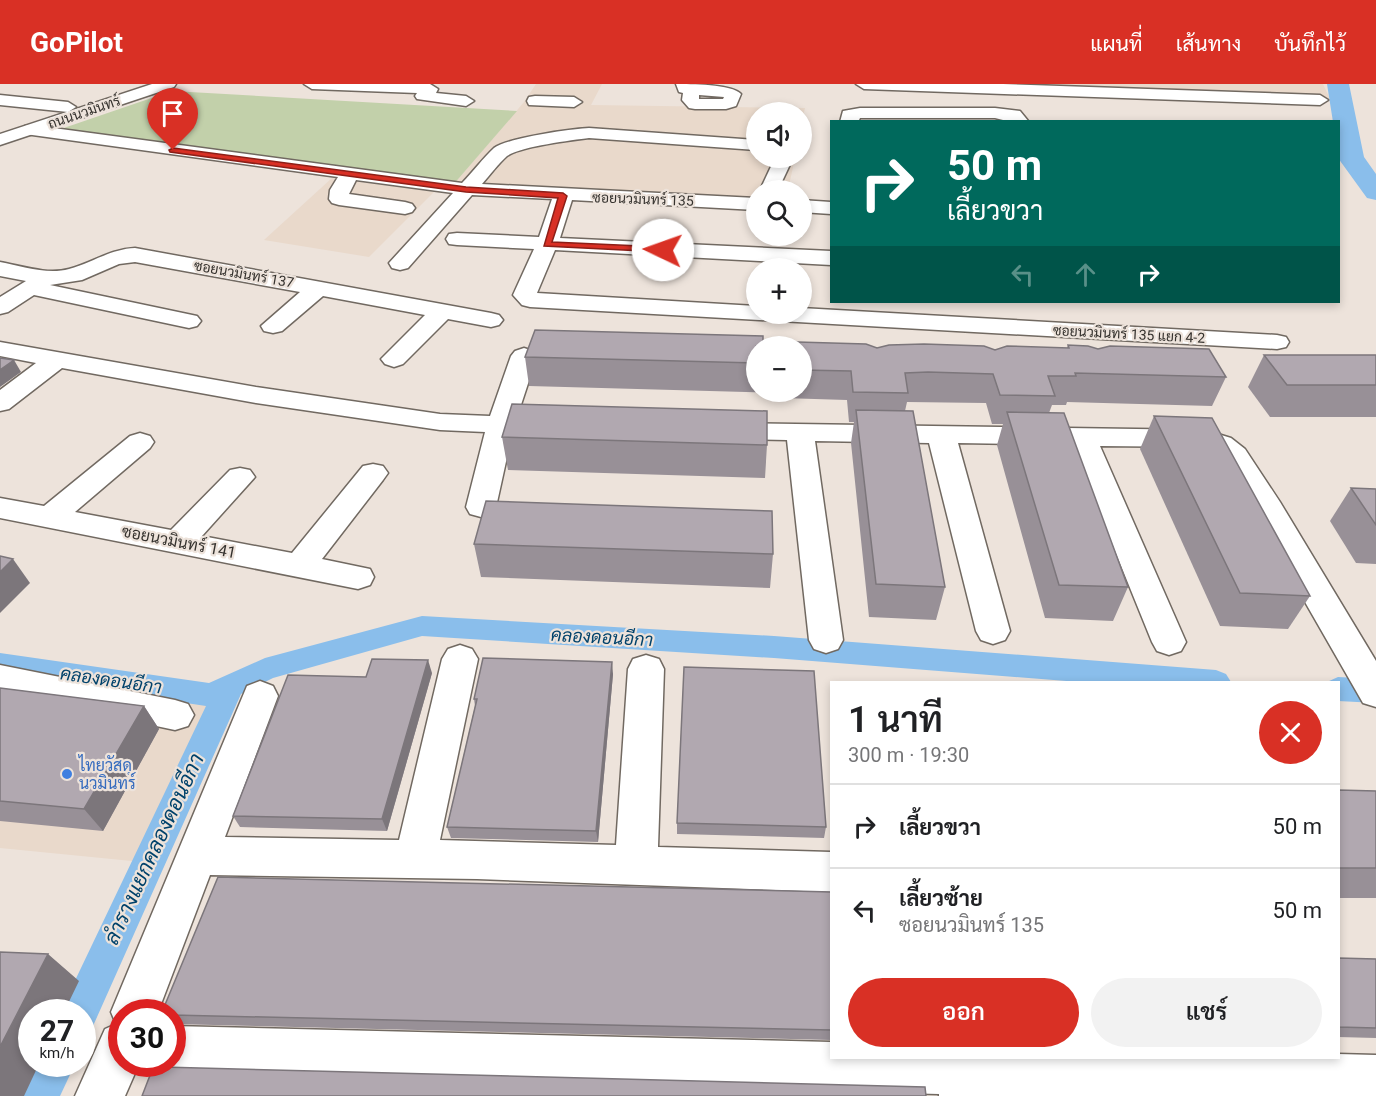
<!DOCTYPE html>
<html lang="th">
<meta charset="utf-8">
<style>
:root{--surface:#fff;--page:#f2f2f2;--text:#202124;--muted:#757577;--line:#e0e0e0;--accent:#d93025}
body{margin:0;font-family:Roboto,Sarabun,sans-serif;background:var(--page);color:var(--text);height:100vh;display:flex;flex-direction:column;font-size:22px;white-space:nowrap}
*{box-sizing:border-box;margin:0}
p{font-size:20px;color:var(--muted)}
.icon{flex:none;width:33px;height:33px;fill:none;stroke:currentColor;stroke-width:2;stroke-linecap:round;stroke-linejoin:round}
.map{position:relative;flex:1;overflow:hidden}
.details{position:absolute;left:830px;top:597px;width:510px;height:378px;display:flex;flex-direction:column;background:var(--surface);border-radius:0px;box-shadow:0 3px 9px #0003}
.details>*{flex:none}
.guide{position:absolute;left:830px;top:36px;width:510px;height:183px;border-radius:0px;box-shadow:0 3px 9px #0003;background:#00695c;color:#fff;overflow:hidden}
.controls{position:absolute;left:746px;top:18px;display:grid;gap:12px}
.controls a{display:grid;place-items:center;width:66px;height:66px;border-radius:50%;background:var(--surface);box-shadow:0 3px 9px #0003;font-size:30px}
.speed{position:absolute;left:18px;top:915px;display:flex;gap:12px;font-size:30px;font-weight:700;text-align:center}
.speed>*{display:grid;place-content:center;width:78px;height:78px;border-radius:50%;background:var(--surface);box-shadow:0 3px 9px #0003;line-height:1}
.speed small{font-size:15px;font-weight:400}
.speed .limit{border:9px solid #d22;background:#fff;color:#111}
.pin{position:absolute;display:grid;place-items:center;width:51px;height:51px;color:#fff;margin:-62px -26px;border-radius:50% 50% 50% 0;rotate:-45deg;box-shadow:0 0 6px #0007}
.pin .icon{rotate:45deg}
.me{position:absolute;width:66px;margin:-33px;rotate:273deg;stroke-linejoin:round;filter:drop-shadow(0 0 4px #0008)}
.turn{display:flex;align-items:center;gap:21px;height:126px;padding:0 18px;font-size:27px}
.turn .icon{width:78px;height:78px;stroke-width:2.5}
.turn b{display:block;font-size:42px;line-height:51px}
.lanes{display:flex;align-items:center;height:57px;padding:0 18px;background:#0003;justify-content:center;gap:30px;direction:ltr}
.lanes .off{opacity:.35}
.round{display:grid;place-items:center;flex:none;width:63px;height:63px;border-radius:32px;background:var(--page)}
.head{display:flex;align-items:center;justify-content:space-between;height:102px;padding:0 18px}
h1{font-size:36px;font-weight:600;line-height:45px}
.button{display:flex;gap:12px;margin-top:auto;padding:12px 18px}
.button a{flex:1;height:69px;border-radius:36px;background:var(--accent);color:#fff;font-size:24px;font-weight:600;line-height:69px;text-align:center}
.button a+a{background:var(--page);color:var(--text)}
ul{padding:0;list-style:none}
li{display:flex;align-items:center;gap:18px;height:84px;padding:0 18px;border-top:2px solid var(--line)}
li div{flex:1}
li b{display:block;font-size:22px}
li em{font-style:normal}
header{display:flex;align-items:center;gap:36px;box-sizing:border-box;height:84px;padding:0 30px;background:var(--accent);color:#fff}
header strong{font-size:28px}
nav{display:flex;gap:33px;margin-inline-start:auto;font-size:21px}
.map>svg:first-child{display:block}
.built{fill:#e9d9cb}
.green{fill:#c2d0aa}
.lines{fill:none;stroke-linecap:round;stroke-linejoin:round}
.canal{fill:#8abeeb;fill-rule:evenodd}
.river{fill:#8abeeb;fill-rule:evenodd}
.minor-casing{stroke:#716961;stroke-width:3}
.major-casing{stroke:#716961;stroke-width:3}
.minor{fill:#fff;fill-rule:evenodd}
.major{fill:#fff;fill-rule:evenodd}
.wall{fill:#989097;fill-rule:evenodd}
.shaded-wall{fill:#7c767b}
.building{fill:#b1a8b0;stroke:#7c767b;stroke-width:1.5}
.route{fill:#d93025;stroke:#8d1f18;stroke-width:1.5}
.shop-dot{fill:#3f7fe0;stroke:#ede3db;stroke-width:2}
.labels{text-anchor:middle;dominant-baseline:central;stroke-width:4.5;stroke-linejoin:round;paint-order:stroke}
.far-street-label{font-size:14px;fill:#35322e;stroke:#ede3db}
.street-label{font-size:16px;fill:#35322e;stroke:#ede3db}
.shop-label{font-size:16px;fill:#366cbe;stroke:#ede3db;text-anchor:start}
.water-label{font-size:18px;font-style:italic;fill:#00426b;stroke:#ede3db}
.near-water-label{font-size:21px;font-style:italic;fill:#00426b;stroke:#ede3db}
</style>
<header>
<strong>GoPilot</strong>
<nav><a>แผนที่</a><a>เส้นทาง</a><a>บันทึกไว้</a></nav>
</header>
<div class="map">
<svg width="1376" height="1012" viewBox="0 0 1376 1012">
<rect width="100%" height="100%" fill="#ede3db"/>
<g class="built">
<path d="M536,0H602L591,21L805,24L801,42V28H756V74H795L788,106H756V115L453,101L524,18Z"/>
<path d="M1018,0H1323L1330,15L1019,4Z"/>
<path d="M332,94L434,108L369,173L264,156Z"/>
<path d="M0,593L219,614L142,778L0,764Z"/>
</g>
<path class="green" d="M172,7L517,27L453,101L55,47Z"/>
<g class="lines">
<g class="canal">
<path d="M422,532L774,552L1216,586L1226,590L1231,598H1079L774,574L422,552L273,594L241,610L93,942L82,946V928H60L206,622L0,591V569L209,599L265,574Z"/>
<path d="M1338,593L1376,595V619L1338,617V598H1327Z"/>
<path d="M34,980H75L60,1012H19Z"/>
</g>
<path class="river" d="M1327,0H1349L1364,73L1376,90V116L1367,114L1338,74V38H1333Z"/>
<g class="minor-casing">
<g id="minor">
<path d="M304,0H430L438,5L436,9L466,12L474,17L466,22L417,15L415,12L417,9L312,5Z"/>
<path d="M676,0C690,0 732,0 741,10L736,22L726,25H695L689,24L682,16L683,9L679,8ZM699,11L724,13L723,15H699Z"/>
<path d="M856,0H1003L1320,11L1328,16L1320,21L864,5Z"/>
<path d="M0,11L68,18L76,23L68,28L0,21Z"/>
<path d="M535,12L574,13L582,18L574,23L529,21L527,17L529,13Z"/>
<path d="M860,24H995L1020,27L1029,38H1011L995,34H860L858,38H840L843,27Z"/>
<path d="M31,41L462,99C473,88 483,74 494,64C507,54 570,45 589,44L756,56V66L589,54C572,56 519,63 507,72C498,80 490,91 482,100L756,114V126L572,116L560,154L831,167V181L555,166L537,209L756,222V230H801V224L1277,251L1286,253L1289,258L1286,263L1277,265L530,223L522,221L513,211L534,165L457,161L449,160L446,155L449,150L457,149L539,153L552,115L472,111L408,184L400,186L392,184L389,179L453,109L356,96L349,110L405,118L412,120L415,124L412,128L405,130L339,121L332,119L329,115L330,106L338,93L25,50L22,46L25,42Z"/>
<path d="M775,74H793L778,106H760Z"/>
<path d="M801,116L831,118V130L801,128Z"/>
<path d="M135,164L491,229L499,231L503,236L499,241L491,243L448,235L403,280L394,283L385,280L381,275L425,231L323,212L282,247L273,249L264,247L261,242L300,208L135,178L119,180L82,196L50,201L197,232L201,237L197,242L189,244L34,211L8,228L0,230V213L26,197L0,192V178C22,182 47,191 69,185C92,179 110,165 135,164Z"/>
<path d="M0,258L256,303L440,330L490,332L511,272L515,267L524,264L533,267L537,272L517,333L560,337L564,343L560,349L550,351L512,350L496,423L492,430L481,433L470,430L466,423L485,348L440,346L256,319L62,284L9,325L0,327V306L36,279L0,272Z"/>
<path d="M722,339L1205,346L1231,354L1245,365L1280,418L1376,577V623L1363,619L1224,377L1211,366L1203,363L1100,362L1186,558L1181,567L1169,571L1157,567L1152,558L1072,361L958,359L1010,547L1005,556L993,560L981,556L976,547L929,359L815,357L843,556L838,565L826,569L814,565L809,556L787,356L722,355L712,353L708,347L712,341Z"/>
<path d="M140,349L150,352L154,358L150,364L75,428L171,446L230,386L240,384L250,386L255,393L202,452L292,469L363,382L373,380L383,382L388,389L383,396L322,475L370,485L374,493L370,501L358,505L0,434V414L44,422L130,352Z"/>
<path d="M460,561L472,565L478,575L440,756L616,761L628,585L633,575L646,571L659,575L664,585L658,763L831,768V808L477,795L210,791L158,928H122V980H139L125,1012H75L105,945L116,940L111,928L247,602L260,597L273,602L278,612L225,753L399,756L442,575L448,565Z"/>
<path d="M0,581L175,616L188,620L194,631L188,642L175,646L0,609Z"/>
<path d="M172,942L831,958V974H1338V970L1376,971V1012H939V1010L172,990L155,983L153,980H172Z"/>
</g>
</g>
<g class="major-casing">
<path id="major" d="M152,0H176L174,3L0,61V50Z"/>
</g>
<use href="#minor" class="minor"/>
<use href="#major" class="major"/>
</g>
<g class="wall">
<path d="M763,257L877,264L995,266L1067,264L1068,261L1098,265L1226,293L1212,322L1067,318L1066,321H1052L1049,329L1128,503L1113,537L1045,534L997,361L1003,340H992L986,319L907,318L905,327L945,503L936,536L869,533L851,359L854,338H849L847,316L782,314V309L529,302L525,273ZM756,262H801V308H756Z"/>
<path d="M1264,271H1376V333H1270L1248,303Z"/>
<path d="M1154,332L1310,512L1288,545L1220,542L1140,365Z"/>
<path d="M502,353L767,361L765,394L508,386Z"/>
<path d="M1351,404L1376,405V480L1356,479L1330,437Z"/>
<path d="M474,460L773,470L770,504L481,493Z"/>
<path d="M432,589L387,747L240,743L233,732L366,593Z"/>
<path d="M613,590L598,758L451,754L447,743L475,622L474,615Z"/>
<path d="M0,604L144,622L159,645L103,747L0,737Z"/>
<path d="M1338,706L1376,707V814H1338Z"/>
<path d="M677,739L826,743L824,754L677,750Z"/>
<path d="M831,808V956L172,940V928Z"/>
<path d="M1338,874L1376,875V954L1338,953Z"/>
</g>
<g class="shaded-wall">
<path d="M14,276L21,288L0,303V286Z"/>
<path d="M13,475L30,499L0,529V488Z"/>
<path d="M428,576L432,589L387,747L382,735Z"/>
<path d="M612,578L613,590L598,758L596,747Z"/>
<path d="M144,622L159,645L103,747L84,725Z"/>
<path d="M48,870L79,897L64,928H32V980H39L24,1012H0V963Z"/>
</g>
<g class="building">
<path d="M535,246L763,252V257L866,260L877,264L889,261L924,260L984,262L995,266L1007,262L1069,264L1068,261L1088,262L1098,265L1110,262L1209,265L1226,293L1075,289L1076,292H1048L1055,312L1000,311L993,290L928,288L905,289L908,309L853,308L851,287L801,286V262H756V279L525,273Z"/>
<path d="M1264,271H1376V301H1287Z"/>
<path d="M0,274L14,276L0,286Z"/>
<path d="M512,320L767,327V361L502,353Z"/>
<path d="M856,326L913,327L945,503L876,500Z"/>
<path d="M1007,328L1064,329L1128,503L1059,501Z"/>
<path d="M1154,332L1212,334L1310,512L1240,509Z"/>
<path d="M1351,404L1376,405V441Z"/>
<path d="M486,417L772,427L773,470L474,460Z"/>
<path d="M0,472L13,475L0,488Z"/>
<path d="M483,574L612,578L596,747L447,743L477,615H474Z"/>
<path d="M372,575L428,576L382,735L233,732L288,591L366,593Z"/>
<path d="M684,583L814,587L826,743L677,739Z"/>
<path d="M0,604L144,622L84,725L0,717Z"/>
<path d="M1338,706L1376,707V784H1338Z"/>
<path d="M218,793L831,808V946L172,931V928H162Z"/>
<path d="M0,868L48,870L0,963Z"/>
<path d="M1338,874L1376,875V944L1338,943Z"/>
<path d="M154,981L162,983L925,1003L926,1012H142Z"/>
</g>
<path class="route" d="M173,64L466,103L563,109L567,112L552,158L663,163L667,166L663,168L544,162L558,114L466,108L170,68L169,66Z"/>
<circle class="shop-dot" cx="67" cy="690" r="6"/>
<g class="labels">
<g class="far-street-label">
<text transform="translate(84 28) rotate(-19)">ถนนนวมินทร์</text>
<text transform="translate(643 115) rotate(2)">ซอยนวมินทร์ 135</text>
<text transform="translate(244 190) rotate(10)">ซอยนวมินทร์ 137</text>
<text transform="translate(1129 250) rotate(3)">ซอยนวมินทร์ 135 แยก 4-2</text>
</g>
<g class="street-label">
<text transform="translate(179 458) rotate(11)">ซอยนวมินทร์ 141</text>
</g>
<g class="shop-label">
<text x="79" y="681">ไทยวัสดุ<tspan x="79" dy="18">นวมินทร์</tspan></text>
</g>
<g class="water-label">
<text transform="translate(602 553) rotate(3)">คลองดอนอีกา</text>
<text transform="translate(111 596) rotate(8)">คลองดอนอีกา</text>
</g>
<g class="near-water-label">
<text transform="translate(154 765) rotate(-65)">ลำรางแยกคลองดอนอีกา</text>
</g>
</g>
</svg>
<div class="controls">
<a><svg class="icon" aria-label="sound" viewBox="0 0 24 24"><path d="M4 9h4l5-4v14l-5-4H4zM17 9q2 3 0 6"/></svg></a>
<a><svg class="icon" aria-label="search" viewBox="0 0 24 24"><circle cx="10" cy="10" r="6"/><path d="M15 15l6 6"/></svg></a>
<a>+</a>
<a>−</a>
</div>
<div class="speed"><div>27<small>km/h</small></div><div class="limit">30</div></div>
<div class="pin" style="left:173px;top:66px;background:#d93025"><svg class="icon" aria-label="arrive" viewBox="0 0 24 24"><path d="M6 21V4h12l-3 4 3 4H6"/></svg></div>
<svg class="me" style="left:663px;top:166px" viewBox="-20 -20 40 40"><circle r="19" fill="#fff"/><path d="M0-13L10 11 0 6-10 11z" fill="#d93025"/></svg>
<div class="guide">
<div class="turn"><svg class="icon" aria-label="right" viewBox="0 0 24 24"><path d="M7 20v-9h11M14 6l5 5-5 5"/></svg><div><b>50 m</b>เลี้ยวขวา</div></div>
<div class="lanes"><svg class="icon off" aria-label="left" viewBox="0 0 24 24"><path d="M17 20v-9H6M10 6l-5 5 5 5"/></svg><svg class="icon off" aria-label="ahead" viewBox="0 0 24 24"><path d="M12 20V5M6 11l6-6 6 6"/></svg><svg class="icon" aria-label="right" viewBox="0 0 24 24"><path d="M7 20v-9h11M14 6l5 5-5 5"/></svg></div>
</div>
<section class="details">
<div class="head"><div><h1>1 นาที</h1><p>300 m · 19:30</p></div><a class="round" style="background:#d93025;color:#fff"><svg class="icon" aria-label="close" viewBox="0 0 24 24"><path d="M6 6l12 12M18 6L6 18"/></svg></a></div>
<ul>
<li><svg class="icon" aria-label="right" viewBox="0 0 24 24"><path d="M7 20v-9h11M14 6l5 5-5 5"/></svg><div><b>เลี้ยวขวา</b></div><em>50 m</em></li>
<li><svg class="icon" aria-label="left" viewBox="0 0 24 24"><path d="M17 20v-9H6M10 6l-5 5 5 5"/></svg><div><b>เลี้ยวซ้าย</b><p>ซอยนวมินทร์ 135</p></div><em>50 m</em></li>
</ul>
<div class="button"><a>ออก</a><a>แชร์</a></div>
</section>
</div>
